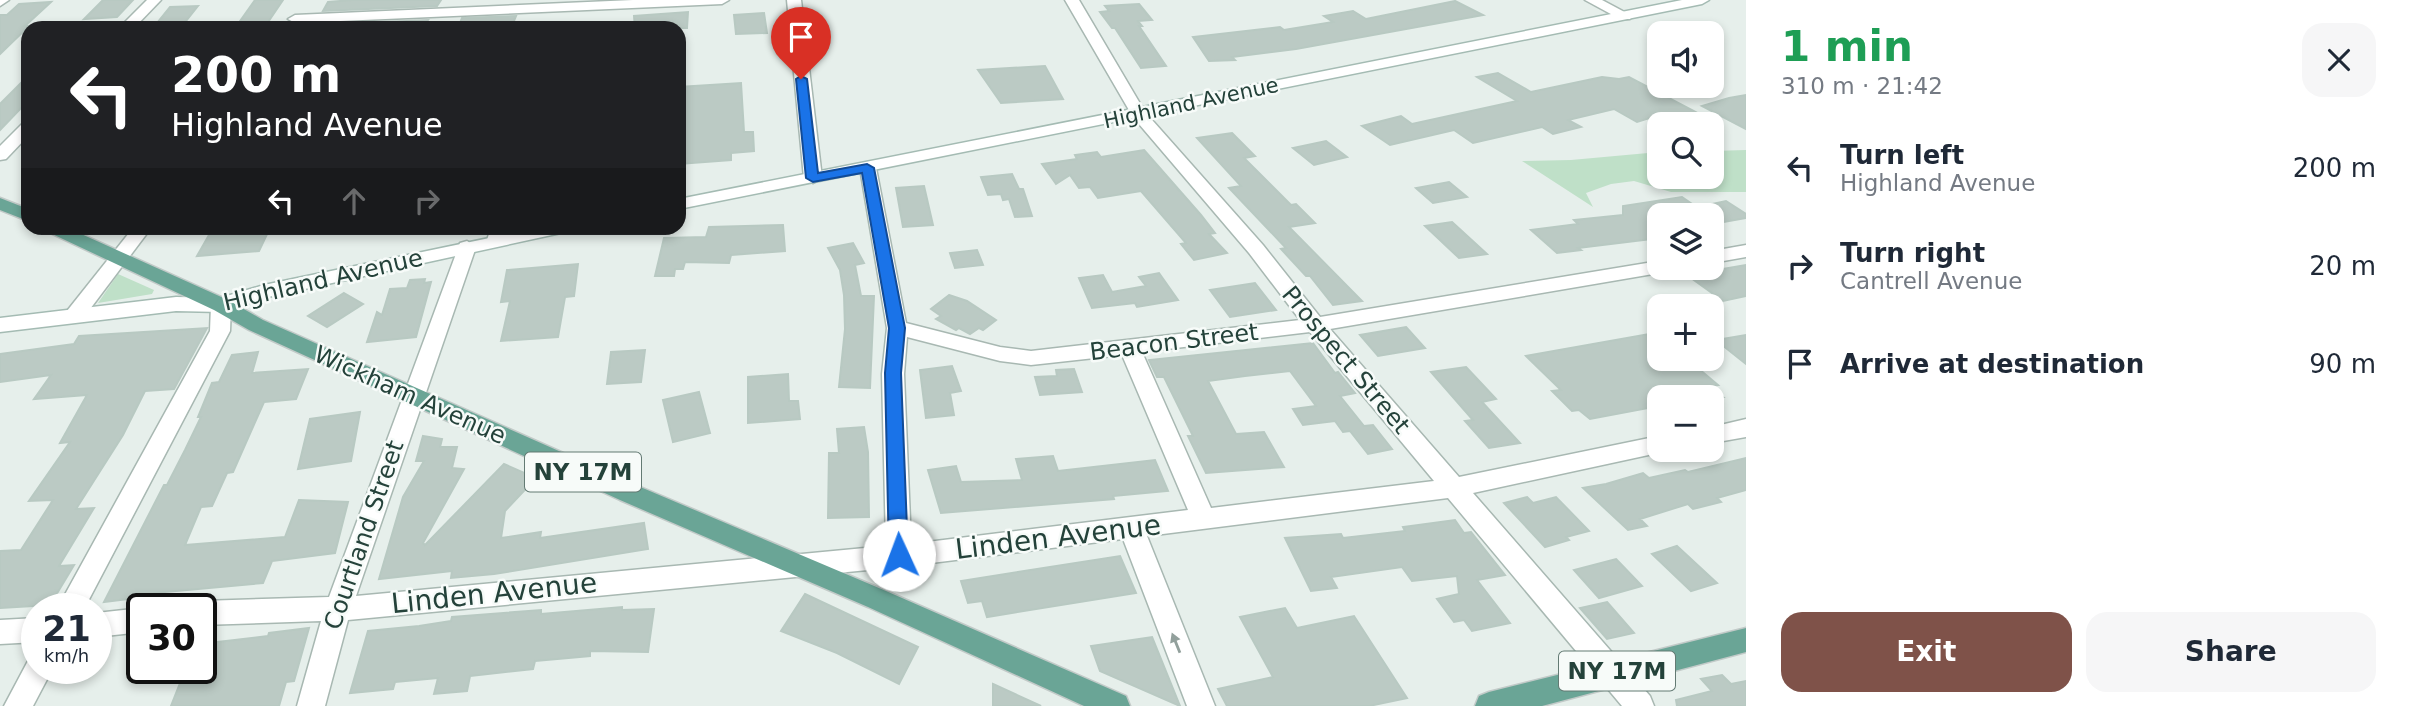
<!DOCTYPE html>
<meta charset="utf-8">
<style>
:root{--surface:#fff;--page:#f6f6f7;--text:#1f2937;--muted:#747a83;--accent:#7f5249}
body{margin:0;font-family:"DejaVu Sans",sans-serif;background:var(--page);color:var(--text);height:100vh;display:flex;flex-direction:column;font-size:26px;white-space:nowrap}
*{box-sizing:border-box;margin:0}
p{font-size:23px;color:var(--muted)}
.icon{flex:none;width:38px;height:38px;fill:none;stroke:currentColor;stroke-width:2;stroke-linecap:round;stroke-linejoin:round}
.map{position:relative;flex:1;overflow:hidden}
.drawer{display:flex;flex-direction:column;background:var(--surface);width:665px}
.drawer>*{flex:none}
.hud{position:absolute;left:21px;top:21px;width:665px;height:214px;border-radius:21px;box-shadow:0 4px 10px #0003;background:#202124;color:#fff;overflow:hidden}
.controls{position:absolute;left:1647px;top:21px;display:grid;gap:14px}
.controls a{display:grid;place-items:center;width:77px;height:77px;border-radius:14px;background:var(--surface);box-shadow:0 4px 10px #0003;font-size:35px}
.speed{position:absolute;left:21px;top:593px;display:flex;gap:14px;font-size:35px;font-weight:700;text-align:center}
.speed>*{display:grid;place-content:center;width:91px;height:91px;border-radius:50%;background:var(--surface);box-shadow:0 4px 10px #0003;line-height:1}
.speed small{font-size:18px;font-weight:400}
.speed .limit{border:4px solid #111;border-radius:10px;background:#fff;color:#111}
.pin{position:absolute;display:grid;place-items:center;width:60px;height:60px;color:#fff;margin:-72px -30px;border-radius:50% 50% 50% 0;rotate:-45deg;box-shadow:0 0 7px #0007}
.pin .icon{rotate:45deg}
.me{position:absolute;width:77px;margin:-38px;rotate:358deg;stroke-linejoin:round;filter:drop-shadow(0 0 5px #0008)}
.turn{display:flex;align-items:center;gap:24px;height:147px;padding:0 35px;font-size:32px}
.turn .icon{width:91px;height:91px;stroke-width:2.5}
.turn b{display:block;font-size:49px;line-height:60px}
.lanes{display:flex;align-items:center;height:66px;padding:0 35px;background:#0003;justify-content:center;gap:35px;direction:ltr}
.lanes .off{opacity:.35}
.round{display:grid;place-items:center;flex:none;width:74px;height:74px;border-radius:21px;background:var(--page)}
.headline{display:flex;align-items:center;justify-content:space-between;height:119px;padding:0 35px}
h1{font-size:42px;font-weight:800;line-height:52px;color:#1e9e55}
.button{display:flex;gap:14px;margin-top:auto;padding:14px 35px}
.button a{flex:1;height:80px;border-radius:21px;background:var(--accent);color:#fff;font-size:28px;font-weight:800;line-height:80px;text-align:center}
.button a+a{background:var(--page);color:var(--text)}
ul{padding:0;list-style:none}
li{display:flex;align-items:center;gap:21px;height:98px;padding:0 35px}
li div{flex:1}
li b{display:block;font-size:26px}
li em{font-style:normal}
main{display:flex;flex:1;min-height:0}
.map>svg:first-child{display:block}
.green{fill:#bfe0c8}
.building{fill:#bbcac4;stroke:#b8c9c2;stroke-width:2}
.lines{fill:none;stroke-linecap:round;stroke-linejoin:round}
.street-casing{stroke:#a8b8b2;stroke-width:3}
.secondary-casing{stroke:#a4bbb3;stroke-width:3}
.primary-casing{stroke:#c2cac8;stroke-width:3}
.street{fill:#fff;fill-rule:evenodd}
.secondary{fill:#fff;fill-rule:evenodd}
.primary{fill:#6aa596;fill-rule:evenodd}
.oneway{fill:#92a09c}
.route{fill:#1a73e8;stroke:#114b97;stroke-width:2}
.labels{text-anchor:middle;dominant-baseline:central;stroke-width:5;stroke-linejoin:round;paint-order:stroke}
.far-street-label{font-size:21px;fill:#24423a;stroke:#f7fbf9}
.shield{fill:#f7fbf9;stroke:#637a73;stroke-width:2}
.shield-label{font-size:23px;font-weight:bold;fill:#24423a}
.street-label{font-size:24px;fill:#24423a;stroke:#f7fbf9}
.near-street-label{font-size:28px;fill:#24423a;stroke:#f7fbf9}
</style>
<main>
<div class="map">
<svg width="1746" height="706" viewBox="0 0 1746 706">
<rect width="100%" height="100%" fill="#e6efeb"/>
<g class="green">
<path d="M1746,150V192H1671L1634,181L1611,184L1586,193L1593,207L1522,161L1571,160L1659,152V177H1712V151Z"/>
<path d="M118,274L154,290L152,294L98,303Z"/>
</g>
<g class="building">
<path d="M103,0H133L117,17L84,19Z"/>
<path d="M255,0H283L264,28H239L242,24H238Z"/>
<path d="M352,0H441L437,6L323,11L328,2Z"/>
<path d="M1455,1L1483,15L1296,49L1232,57L1235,60L1209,61L1193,37L1280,27L1284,30L1333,22L1324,16L1353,11L1366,19Z"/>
<path d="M51,2L25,26H29L0,54V15H7L19,4Z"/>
<path d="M1139,4L1152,20L1138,21L1142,26H1139L1166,66L1141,68L1115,28H1112L1100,12L1109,11L1105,6Z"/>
<path d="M198,6L182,26L153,28L170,7Z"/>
<path d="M688,12L687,28H635L634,16Z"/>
<path d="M764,13L767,33L736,34L734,15Z"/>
<path d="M516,16L511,28H458L462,18Z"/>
<path d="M428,20L423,28H312L314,25Z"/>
<path d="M1045,66L1063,99L1001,103L978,70Z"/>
<path d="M1498,73L1531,92L1602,77L1619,79L1629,77L1703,116L1659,115L1637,122L1614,109L1568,120L1581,127L1553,134L1542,127L1473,143L1454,130L1390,145L1362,126L1401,116L1412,124L1517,101L1477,77Z"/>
<path d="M28,76V106H23L0,130V104Z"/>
<path d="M741,83L744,132H753L754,151L731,153V160L679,164V87Z"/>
<path d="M1746,95V129L1702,106L1729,98Z"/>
<path d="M1232,133L1255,156L1244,158L1291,205L1296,204L1315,223L1289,227L1362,301L1333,305L1310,276H1306L1281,249L1286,248L1229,188L1241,186L1197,138Z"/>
<path d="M1326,141L1347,157L1314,165L1293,148Z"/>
<path d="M1144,150L1201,215L1215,233L1209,234L1227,253L1194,260L1181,244L1186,243L1141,191L1098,198L1090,187L1079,188L1070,175L1056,184L1042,164L1077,159L1075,155L1097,152L1101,157Z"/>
<path d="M1012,174L1019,189H1023L1032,216L1015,217L1009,199L1003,200L1001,194L988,195L981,177Z"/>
<path d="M1449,182L1467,197L1433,203L1416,188Z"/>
<path d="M924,186L933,225L903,227L896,188Z"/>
<path d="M1682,197L1708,215H1659V238L1578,248L1581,250L1557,253L1531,230L1578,224L1574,220L1623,215V206Z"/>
<path d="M1726,201L1746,214V218L1712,224V204Z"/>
<path d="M1452,222L1487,254L1459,258L1425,226Z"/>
<path d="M783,225L785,251L731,255L729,263L685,262L683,269H675L674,276H655L664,238L706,237L709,227Z"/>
<path d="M213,228H244L240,234L268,232L259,251L197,256Z"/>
<path d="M853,243L864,263L855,265L861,296H874L870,388L839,387L845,329L844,295L840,270L828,248Z"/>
<path d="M977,250L983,265L955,268L950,253Z"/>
<path d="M578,264L574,296L565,297L558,337L501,341L510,301L501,302L507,270Z"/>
<path d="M1746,265V296L1723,301L1687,275Z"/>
<path d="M1159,273L1178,300L1137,307L1135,303L1092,308L1079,278L1103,275L1112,292L1146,286L1139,277Z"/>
<path d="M425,279L424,283L431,282L416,337L367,342L377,312L382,315L390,289L407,288L410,280Z"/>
<path d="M1255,283L1276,310L1230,317L1210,290Z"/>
<path d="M344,293L363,304L327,327L308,316Z"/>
<path d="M949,295L967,301L996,320L983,330L979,328L970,334L959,328L956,330L936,319L941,316L931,309Z"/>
<path d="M1406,327L1425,348L1378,356L1360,335Z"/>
<path d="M207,328L174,389L145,391L123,435L76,509L94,508L59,566L74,565L50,605L0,608V551L21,550L53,500L29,501L70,442L60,443L87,395L34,399L51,375L0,382V354L74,344L79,336Z"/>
<path d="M1649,334L1659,343V359H1678L1685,365L1692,363L1718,385L1710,386L1723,397H1659V406L1590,419L1579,410L1572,411L1552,391L1561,390L1526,356Z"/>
<path d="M1746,335V364L1716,340Z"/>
<path d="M1313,343L1335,373L1338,372L1355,393L1340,396L1364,426L1373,425L1392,449L1368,454L1350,431L1343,432L1335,421L1303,425L1293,409L1316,406L1290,371L1245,376L1208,381L1236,434L1264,432L1284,467L1206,473L1188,436H1193L1164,377H1157L1149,360Z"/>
<path d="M645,350L641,382L607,384L611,352Z"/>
<path d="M258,352L252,373L308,369L296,399L264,402L233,472L227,473L212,506L201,507L185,545L285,537L299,500L348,502L335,553L272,561L263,583L154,593L152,596L104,602L164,485H167L185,450L201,417H198L212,383L219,382L232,355Z"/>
<path d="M952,366L961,391L950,393L954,415L926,418L920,370Z"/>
<path d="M1466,367L1496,399L1482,402L1520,443L1489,448L1465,421L1473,420L1431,372Z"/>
<path d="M1074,369L1082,392L1040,395L1035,377L1057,376L1056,370Z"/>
<path d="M788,374L789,401H798L800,419L748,423V377Z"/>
<path d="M699,392L710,433L673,442L663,400Z"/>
<path d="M360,412L351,461L298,469L310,419Z"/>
<path d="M864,427L868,452L869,517L828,518L829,453H839L837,429Z"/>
<path d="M423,436L442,439L440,447H457L452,468L464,469L423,543L425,545L504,464L536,478L505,511L501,538L541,532L540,538L644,523L648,549L494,574L451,578L452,571L379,579L403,497L424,461H416Z"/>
<path d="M1053,456L1058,471L1155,460L1168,491L1113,496L1114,499L941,513L928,470L956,466L961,482L1022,480L1016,459Z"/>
<path d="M1746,458V490L1717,498L1721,502L1693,509L1688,504L1640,519L1647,526L1628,530L1583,488L1606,484L1643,473L1649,478L1685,470L1688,472Z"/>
<path d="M1527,497L1533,503L1556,497L1589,531L1566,537L1569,540L1545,547L1504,503Z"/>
<path d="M1455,520L1464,533L1471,532L1505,575L1477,580L1510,623L1472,631L1464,620L1454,622L1437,599L1459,594L1457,576L1412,581L1402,567L1331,577L1337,588L1311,591L1285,538L1341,534L1343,538L1405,531L1403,527Z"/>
<path d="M1677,546L1717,583L1691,591L1652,554Z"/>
<path d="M1120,556L1136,593L987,617L982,601L968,603L961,581Z"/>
<path d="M1616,559L1642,586L1599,598L1574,570Z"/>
<path d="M805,594L918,647L899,684L837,653L781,631Z"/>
<path d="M1607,602L1634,633L1607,639L1580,608Z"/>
<path d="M622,607V610L654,609L648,652L590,651V656L535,661L533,669L470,676L467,691L434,694L438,678L395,682L393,689L350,693L368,631L419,626L451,621L452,617L541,610V614Z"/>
<path d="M1285,608L1297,628L1354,616L1407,698L1369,706H1227L1218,689L1273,677L1240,617Z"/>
<path d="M309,628L294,681L286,682L279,706H171L186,668H201V644L268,636L269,633Z"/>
<path d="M1152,637L1180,706L1100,671L1091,646Z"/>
<path d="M1722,675L1731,684L1746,681V706H1677L1676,700L1712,691L1701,679Z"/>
<path d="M993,684L1041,706H993Z"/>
</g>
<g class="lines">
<g class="street-casing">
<g id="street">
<path d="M0,0H9L0,6Z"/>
<path d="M147,0H161L134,28H119Z"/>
<path d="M633,0H729L722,4L295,23L288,19L295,15Z"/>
<path d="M787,0H801L822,178L813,183L804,178Z"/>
<path d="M1065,0H1079L1145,112L1263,245L1320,317L1659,261V268H1668L1659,273L1330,329L1459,477L1659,436V450L1667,451L1473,493L1650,696L1654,706H1622L1448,498L1147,536L1215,706H1187L1123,539L899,567L348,620L325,706H297L321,621L201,625V609H189L192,605L201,601L329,597L460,243L467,241L476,247L356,596L886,546L882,374L887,328L860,168L862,164L868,163L876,168L906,323L1000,347L1031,351L1300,320L1249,253L1133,117ZM1310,332L1434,481L1211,508L1142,352ZM907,337L1000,361L1031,365L1122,355L1188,510L911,544L904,374Z"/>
<path d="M1585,0H1602L1632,16L1630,19H1620Z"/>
<path d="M28,122V136L6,159L0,160V146L22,124Z"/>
<path d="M133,228H151L81,321H67L64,316L67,311Z"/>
<path d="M491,228H509L503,244H489L487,240Z"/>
<path d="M1746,245V257L1712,263V251Z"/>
<path d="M221,298L228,300L231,305L230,331L84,609H57L210,331L211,305L214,300Z"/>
<path d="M1746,419V437L1712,443V427Z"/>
<path d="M142,608L145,609H142V632L96,637V613Z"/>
<path d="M37,618V642L0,644V620Z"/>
<path d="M37,656V668H53L33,706H4L29,659Z"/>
</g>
</g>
<g class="secondary-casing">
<g id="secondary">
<path d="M1682,0H1709L1702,4L679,209V199Z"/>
<path d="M537,228H570L561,233L268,297L221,312L176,311L0,332V318L176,297L220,298L264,285Z"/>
</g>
</g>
<g class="primary-casing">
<g id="primary">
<path d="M0,198L28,209V221L0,210Z"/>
<path d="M45,228H68L228,300L263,320L638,486L886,591L1126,696L1130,706H1084L868,607L620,500L249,330L214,310L48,232Z"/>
<path d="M1746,628V652L1542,706H1475L1479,696L1489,692Z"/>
</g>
</g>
<use href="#street" class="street"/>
<use href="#secondary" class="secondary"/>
<use href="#primary" class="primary"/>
</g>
<defs><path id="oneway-solid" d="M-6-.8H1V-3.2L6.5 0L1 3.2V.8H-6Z" transform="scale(1.75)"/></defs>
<use class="oneway" href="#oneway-solid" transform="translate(1176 643) rotate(-112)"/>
<path class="route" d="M801,76L807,79L818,173L867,164L874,168L905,328L901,373L908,555L906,561L899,564L892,561L889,555L885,373L889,328L862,173L813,182L806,178L796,79Z"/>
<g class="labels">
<g class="far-street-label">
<text transform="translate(1191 103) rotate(-12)">Highland Avenue</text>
</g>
<g class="shield">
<rect x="525" y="452.5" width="116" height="39" rx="5"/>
<rect x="1559" y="651.5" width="116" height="39" rx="5"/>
</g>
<g class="shield-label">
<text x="583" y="472">NY 17M</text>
<text x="1617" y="671">NY 17M</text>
</g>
<g class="street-label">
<text transform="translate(323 280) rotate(-13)">Highland Avenue</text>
<text transform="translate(1174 342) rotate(-7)">Beacon Street</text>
<text transform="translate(1346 360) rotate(50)">Prospect Street</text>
<text transform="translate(410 395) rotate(24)">Wickham Avenue</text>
<text transform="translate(364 535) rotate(-71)">Courtland Street</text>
</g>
<g class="near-street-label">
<text transform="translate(1058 537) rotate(-7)">Linden Avenue</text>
<text transform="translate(494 593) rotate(-6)">Linden Avenue</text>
</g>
</g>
</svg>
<div class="controls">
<a><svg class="icon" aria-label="sound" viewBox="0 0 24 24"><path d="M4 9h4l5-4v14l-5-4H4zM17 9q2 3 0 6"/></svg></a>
<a><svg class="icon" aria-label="search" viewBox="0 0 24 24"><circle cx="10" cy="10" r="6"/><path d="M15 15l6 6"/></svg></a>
<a><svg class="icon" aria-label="layers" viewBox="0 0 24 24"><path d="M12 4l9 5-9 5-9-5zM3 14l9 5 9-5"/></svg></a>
<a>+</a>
<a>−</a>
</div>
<div class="speed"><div>21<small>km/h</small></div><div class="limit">30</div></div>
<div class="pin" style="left:801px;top:79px;background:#d93025"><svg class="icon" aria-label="arrive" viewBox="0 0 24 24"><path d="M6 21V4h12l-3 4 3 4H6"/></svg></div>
<svg class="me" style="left:899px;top:555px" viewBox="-20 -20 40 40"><circle r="19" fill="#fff"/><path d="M0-13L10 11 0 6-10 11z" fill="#1a73e8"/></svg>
<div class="hud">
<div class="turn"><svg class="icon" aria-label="left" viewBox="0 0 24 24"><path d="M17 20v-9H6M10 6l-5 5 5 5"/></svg><div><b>200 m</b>Highland Avenue</div></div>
<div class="lanes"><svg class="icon" aria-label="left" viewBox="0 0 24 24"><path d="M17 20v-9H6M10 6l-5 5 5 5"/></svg><svg class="icon off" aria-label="ahead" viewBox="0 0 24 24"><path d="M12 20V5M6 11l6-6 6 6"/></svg><svg class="icon off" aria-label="right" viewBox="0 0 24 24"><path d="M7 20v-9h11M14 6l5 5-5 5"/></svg></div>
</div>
</div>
<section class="drawer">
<div class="headline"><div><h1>1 min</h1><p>310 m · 21:42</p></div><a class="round"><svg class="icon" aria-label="close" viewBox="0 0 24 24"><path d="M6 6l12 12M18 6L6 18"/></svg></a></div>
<ul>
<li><svg class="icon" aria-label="left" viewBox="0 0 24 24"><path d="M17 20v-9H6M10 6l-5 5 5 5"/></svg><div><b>Turn left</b><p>Highland Avenue</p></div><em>200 m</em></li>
<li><svg class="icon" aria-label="right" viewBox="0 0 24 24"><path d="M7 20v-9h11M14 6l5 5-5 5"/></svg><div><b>Turn right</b><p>Cantrell Avenue</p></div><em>20 m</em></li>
<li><svg class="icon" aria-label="arrive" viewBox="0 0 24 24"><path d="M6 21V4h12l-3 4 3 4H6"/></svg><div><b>Arrive at destination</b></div><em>90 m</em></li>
</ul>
<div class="button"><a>Exit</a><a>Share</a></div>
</section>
</main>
